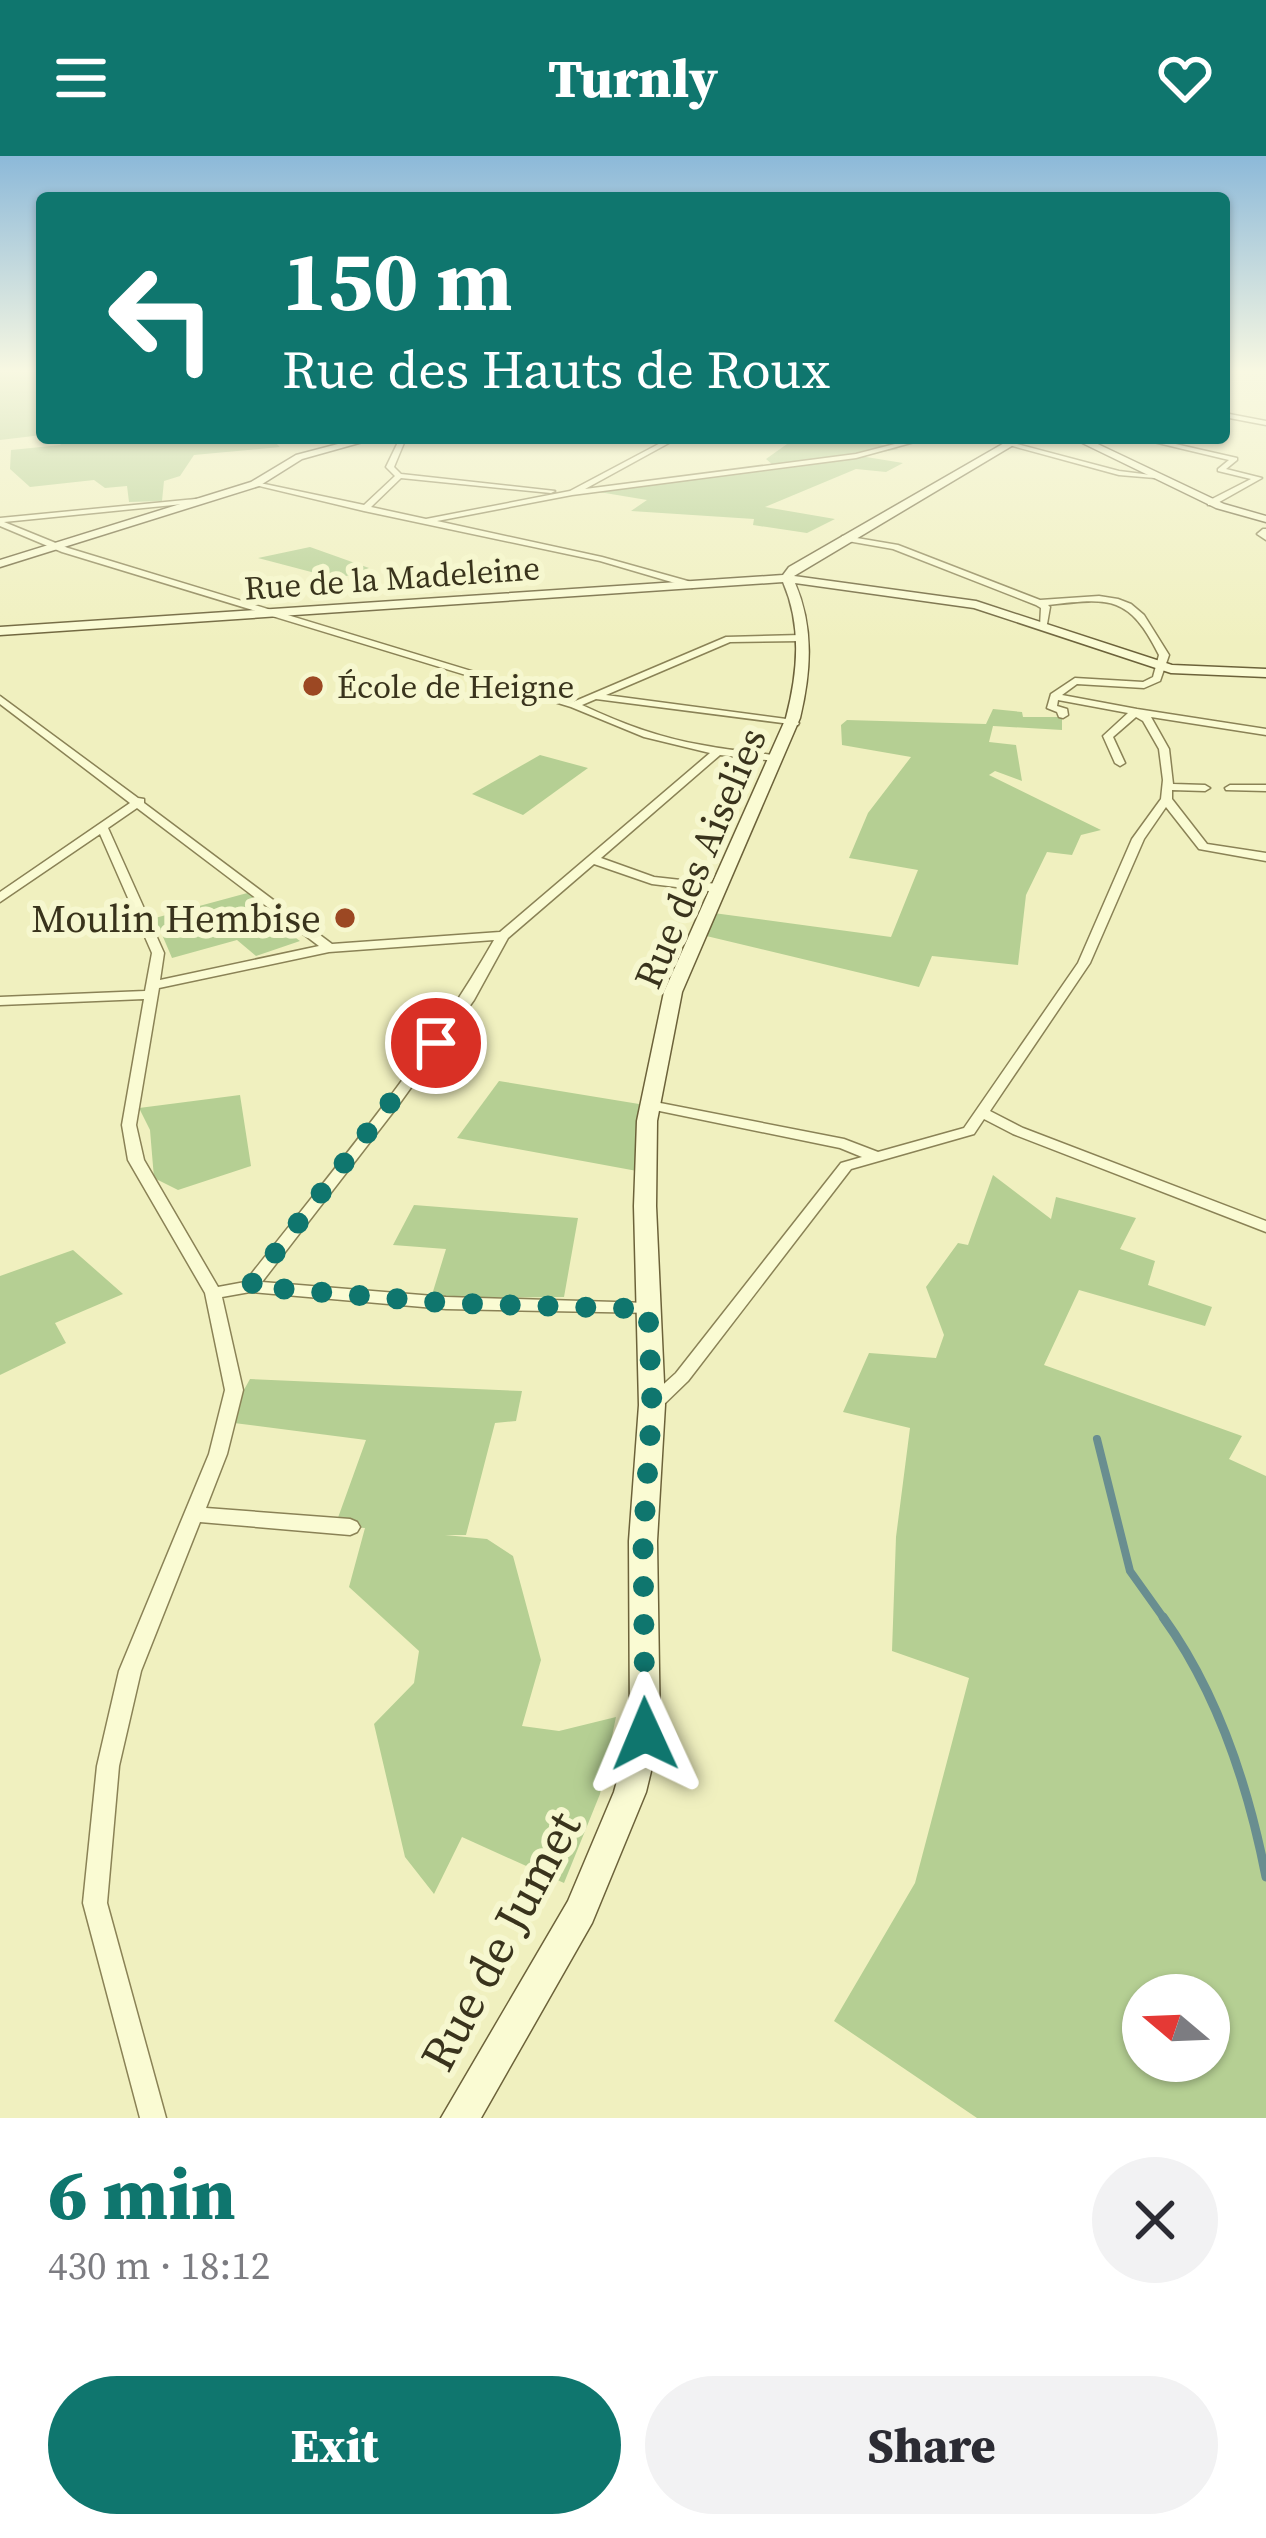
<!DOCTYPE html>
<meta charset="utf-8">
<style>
:root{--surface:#fff;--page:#f2f2f3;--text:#2b2b33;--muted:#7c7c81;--accent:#0f766e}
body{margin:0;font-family:"Source Serif 4",serif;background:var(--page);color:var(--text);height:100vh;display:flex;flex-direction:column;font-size:45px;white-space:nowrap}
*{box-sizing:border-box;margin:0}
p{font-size:39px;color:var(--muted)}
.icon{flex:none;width:66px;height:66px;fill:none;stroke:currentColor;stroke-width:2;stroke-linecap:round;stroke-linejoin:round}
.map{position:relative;height:1962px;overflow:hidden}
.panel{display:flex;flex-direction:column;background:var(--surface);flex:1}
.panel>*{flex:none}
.hud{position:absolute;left:36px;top:36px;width:1194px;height:252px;border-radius:12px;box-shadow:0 3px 9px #0004;background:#0f766e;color:#fff;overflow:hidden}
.needle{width:78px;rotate:289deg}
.controls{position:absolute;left:1122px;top:1818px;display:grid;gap:24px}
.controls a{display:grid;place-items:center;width:108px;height:108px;border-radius:50%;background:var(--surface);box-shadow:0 3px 9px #0004;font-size:60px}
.pin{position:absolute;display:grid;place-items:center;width:102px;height:102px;color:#fff;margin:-51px;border:6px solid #fff;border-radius:50%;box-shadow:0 3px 12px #0007}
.me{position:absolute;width:132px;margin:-66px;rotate:359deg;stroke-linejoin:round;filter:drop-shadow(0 0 9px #0008)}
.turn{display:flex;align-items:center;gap:42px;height:252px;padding:0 48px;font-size:54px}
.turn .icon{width:156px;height:156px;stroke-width:2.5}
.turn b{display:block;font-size:84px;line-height:102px}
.round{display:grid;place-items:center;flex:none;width:126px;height:126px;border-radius:63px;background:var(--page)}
.overview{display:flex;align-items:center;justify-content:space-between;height:204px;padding:0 48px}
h1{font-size:72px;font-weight:800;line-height:90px;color:var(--accent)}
.cta{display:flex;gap:24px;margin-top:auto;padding:24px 48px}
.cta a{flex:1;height:138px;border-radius:72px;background:var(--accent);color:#fff;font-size:48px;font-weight:800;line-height:138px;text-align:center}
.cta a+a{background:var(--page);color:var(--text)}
header{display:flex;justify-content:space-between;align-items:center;height:156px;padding:0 48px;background:var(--accent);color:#fff;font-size:54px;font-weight:800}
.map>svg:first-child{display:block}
.green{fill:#b5cf93;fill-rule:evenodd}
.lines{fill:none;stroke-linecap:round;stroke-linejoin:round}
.stream-far1{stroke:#698e90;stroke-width:8}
.stream{stroke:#698e90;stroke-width:9}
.street-casing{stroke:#8a8256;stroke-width:3}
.secondary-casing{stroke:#6c623a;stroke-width:3}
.street{fill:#fafbd3;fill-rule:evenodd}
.secondary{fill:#fafbd3;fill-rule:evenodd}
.route{stroke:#0f766e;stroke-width:21;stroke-dasharray:0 37.8}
.poi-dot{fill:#9c4823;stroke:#f6f7cf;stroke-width:4.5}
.labels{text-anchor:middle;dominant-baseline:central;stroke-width:12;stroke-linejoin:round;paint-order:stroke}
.far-street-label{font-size:33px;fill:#39331c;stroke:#f6f7cf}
.far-poi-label{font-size:33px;fill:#39331c;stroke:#f6f7cf;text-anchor:start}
.street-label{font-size:39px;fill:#39331c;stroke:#f6f7cf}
.poi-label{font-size:39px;fill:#39331c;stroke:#f6f7cf;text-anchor:end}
.near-street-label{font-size:48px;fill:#39331c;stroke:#f6f7cf}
</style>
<header><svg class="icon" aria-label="menu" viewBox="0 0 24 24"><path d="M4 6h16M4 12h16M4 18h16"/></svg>Turnly<svg class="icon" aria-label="heart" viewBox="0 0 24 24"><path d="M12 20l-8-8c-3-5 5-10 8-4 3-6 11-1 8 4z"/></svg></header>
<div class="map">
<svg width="1266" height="1962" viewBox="0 0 1266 1962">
<rect width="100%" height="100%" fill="#f0f0bf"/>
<g class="green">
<path d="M42,214V279L0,284V216Z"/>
<path d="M55,282H271L280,291L194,299L180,320L164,325L162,345L129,346L127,330L105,332L94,324L30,331L10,313L11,294L61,289Z"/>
<path d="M767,282H854L899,293L860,300L903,307L886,316L856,313L765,351L835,363L807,377L753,369L754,363L631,355L647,344L599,336L773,309L766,303L787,288Z"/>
<path d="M310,391L369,412L338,423L258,402Z"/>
<path d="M993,553L1022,556L1023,561H1062V574L993,570L989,586L1016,589L1022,625L995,615L989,619L1101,674L1081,679L1072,699L1047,696L1026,739L1018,809L932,800L919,831L698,778L706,756L891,781L918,714L849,702L868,657L911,601L842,589L841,569L847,564L986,568Z"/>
<path d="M540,599L588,612L523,659L472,638Z"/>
<path d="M251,736L260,746L252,750L300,785L256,800L237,784L172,802L155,762Z"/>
<path d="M499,925L639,948L637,1015L457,982Z"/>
<path d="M240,939L251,1010L178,1034L154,1022L150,974L139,952Z"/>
<path d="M993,1019L1051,1063L1056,1041L1136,1062L1120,1093L1155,1105L1148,1129L1212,1151L1205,1170L1079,1134L1044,1209L1242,1280L1229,1303L1266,1320V1962H977L834,1865L915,1727L969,1522L892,1495L896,1381L910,1272L843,1256L869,1197L936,1202L944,1179L926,1131L958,1087L968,1089ZM1209,1839V1905H1143V1839Z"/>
<path d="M414,1049L578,1062L564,1141L431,1142L446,1093L393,1089Z"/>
<path d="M73,1094L123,1138L55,1167L66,1187L0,1219V1120Z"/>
<path d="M250,1223L522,1235L516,1265L495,1267L466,1379H445L487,1383L513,1400L541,1504L522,1570L559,1575L616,1561L600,1638L564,1727L462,1681L434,1738L405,1701L374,1568L414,1527L419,1495L349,1431L365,1372L335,1370L366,1284L226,1266Z"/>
</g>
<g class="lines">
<path class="stream-far1" d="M1097,1283L1130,1415L1165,1464"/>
<path class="stream" d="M1163,1461C1218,1537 1248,1629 1266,1721"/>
<g class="street-casing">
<g id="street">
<path d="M0,214H6L0,216Z"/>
<path d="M1224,257L1266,265V269L1224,261Z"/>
<path d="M400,282H406L394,311L401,318L555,335L551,337L401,322L371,351L426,363L570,335L670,282H678L585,333L856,298L918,282H929L856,302L572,339L437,365L602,401L695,427L696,429L692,432L600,405L364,355L251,328L255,326L364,349L395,320L386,311Z"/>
<path d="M983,282H994L1119,315L1159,320L1155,322L1119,319Z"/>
<path d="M1137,282H1149L1237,302V304L1226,313L1262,322L1214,349H1208V345L1251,323L1218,315V313L1229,304Z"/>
<path d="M206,342L203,346L4,366L68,392L573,546L726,481L801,479L806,482L801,485L730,486L606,539L794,564L799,567L798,569L596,543L582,549C620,567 660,582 702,589C727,594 753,596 779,600V604L775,605L720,599L601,702L654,721L717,728L723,732L717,736L652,728L594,708L508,782L474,844L397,951L262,1126L446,1141L648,1147L654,1149L657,1153L654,1157L446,1153L250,1136L222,1141L243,1234L227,1298L206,1352L350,1363L357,1366L360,1371L357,1376L350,1379L200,1366L141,1515L119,1610L107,1747L166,1962H140L83,1747L97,1610L119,1515L209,1298L225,1234L205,1137L128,1004L122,969L144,843L0,849V841L145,835L152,797L100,678L0,746V736L130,647L0,548V540L138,642L144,643V647L332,788L500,776L710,597L644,581L571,551L62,396L0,370V362ZM137,652L319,790L160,824L164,797L108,672ZM494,784C424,907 332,1015 245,1126L218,1131L144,1004L136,969L159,832L329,796Z"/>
<path d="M1263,373H1266V384L1257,378Z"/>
<path d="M845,380L898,389L1040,444L1099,440L1118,443L1131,448L1144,459L1169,499L1160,525L1144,532L1077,528L1062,539L1137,553L1266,573V579L1151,561L1169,593L1173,628L1205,629L1210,632L1205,635L1172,634V643L1207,688L1266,697V705L1199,693L1166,651L1144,683L1090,807L990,955L1023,972L1266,1065V1076L1013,978L984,963L974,978L851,1013L688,1225L658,1254L652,1255L646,1254L643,1249L646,1244L676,1217L841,1007L862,1001L840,992L645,952L643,949L645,946L650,945L844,983L878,996L964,972L1078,807L1132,683L1161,643L1163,624L1159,593L1143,565L1136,561L1113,581L1125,607L1120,610L1115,607L1103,580L1128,557L1058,544L1057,550L1067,553L1068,559L1063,562L1059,561L1057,556L1047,552L1051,538L1075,522L1143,526L1153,521L1159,499C1129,439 1110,442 1048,449L1050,451L1047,468L1040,470L1041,452L1036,449L893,393L842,384V380Z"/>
<path d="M1230,629H1266V635L1226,634L1225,632Z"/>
</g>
</g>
<g class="secondary-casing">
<g id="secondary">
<path d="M361,282H377L302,303L259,330L0,411V404L251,326L296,299Z"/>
<path d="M1013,282H1025L794,420L976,445L1172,509L1266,513V521L1171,517L974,452L795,427C814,471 811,516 800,562L682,836L657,965L656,1050L665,1249L657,1385L660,1578L646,1636L592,1767L481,1962H441L568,1745L614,1636L630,1578L629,1385L639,1249L634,1050L637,965L664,836L786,562C798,516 802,470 783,426L0,479V471L783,419L789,411Z"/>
<path d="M1072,282H1085L1224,348L1266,360V366L1216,352Z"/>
</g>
</g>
<use href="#street" class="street"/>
<use href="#secondary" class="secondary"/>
</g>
<linearGradient id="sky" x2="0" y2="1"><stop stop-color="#8cb9d9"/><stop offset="0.44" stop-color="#f8f8e2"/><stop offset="1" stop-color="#f8f8e2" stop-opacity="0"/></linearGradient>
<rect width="1266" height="489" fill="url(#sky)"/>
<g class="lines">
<path class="route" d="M436,887L250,1130L446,1147L648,1153L652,1249L643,1385L645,1578"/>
</g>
<g class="poi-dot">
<circle cx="313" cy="530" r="12"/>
<circle cx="345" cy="762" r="12"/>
</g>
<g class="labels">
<g class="far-street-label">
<text transform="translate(392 422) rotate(-4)">Rue de la Madeleine</text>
</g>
<g class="far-poi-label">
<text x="337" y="530">École de Heigne</text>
</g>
<g class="street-label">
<text transform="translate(700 702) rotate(-67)">Rue des Aiselies</text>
</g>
<g class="poi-label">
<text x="321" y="762">Moulin Hembise</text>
</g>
<g class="near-street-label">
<text transform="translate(500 1785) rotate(-62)">Rue de Jumet</text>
</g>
</g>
</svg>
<div class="controls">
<a><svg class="needle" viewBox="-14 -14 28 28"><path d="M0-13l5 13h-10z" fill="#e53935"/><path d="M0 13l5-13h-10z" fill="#7c7c81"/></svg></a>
</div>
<div class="pin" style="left:436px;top:887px;background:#d93025"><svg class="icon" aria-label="arrive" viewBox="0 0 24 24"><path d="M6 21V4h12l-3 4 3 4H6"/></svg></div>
<svg class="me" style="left:645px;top:1578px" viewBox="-20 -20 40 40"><path d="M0-17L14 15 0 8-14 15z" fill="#0f766e" stroke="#fff" stroke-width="4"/></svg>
<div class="hud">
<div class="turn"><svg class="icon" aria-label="left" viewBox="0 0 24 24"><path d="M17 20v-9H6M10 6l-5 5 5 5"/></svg><div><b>150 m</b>Rue des Hauts de Roux</div></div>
</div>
</div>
<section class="panel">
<div class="overview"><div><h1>6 min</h1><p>430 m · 18:12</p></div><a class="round"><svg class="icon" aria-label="close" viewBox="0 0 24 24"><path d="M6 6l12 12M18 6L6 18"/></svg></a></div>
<div class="cta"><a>Exit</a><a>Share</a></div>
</section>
